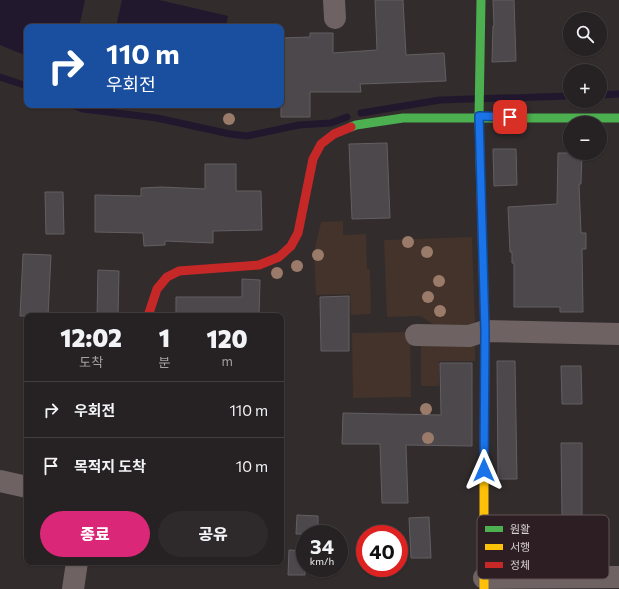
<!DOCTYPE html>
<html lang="ko">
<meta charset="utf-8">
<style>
:root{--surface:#262122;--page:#2e292a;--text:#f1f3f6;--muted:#a4a3a5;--line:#423e40;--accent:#db2777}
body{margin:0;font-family:Commissioner,"Noto Sans KR",sans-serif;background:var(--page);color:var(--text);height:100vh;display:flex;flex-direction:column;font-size:15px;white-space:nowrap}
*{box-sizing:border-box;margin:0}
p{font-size:13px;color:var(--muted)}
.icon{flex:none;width:22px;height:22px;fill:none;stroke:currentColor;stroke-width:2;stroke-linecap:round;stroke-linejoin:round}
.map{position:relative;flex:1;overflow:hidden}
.sheet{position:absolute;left:24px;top:313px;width:260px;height:252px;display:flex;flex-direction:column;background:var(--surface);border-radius:8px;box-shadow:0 1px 3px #0004,0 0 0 1px var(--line)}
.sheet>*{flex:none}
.top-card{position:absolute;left:24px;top:24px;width:260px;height:84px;border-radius:8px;box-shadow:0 1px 3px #0004,0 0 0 1px var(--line);background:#1a4fa0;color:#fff;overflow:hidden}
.tools{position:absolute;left:563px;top:12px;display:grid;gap:8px}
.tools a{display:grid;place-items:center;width:44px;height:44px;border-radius:50%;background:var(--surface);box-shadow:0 1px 3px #0004,0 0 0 1px var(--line);font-size:20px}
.speed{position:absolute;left:296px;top:525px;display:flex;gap:8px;font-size:20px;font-weight:700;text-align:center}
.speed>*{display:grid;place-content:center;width:52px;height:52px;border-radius:50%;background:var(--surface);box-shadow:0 1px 3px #0004,0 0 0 1px var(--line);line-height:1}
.speed small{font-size:10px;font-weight:400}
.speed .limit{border:6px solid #d22;background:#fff;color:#111}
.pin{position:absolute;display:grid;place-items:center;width:34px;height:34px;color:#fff;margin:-17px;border-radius:8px;box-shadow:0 2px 6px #0006}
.me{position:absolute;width:44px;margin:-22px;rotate:0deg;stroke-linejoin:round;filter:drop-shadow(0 0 3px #0008)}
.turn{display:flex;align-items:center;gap:14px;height:84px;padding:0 16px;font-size:18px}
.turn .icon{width:52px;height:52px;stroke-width:2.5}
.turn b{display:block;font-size:28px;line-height:34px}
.eta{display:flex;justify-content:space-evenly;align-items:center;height:68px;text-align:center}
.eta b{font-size:24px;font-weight:800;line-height:28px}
.cta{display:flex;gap:8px;margin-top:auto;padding:8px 16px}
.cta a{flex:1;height:46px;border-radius:24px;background:var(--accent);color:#fff;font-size:16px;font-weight:800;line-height:46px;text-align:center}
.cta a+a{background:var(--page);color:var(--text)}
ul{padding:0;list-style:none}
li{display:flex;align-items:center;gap:12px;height:56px;padding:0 16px;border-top:1px solid var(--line)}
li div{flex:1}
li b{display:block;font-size:15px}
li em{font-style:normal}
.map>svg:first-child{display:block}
.green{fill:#43332a}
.water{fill:#22182e}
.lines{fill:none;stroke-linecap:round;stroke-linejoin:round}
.stream{stroke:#22182e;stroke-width:7}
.building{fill:#4d484b;stroke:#635e61}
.street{stroke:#6e6262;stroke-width:22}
.fast{stroke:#4caf50;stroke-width:9}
.slow{stroke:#ffc107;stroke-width:9}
.jam{stroke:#c62828;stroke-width:9}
.tree{fill:#9a7a69}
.route-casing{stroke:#114b97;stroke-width:10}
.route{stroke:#1a73e8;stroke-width:7}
.key{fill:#2c1e23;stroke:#605357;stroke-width:1}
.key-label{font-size:11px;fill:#d8ced1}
</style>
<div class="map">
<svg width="619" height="589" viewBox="0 0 619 589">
<rect width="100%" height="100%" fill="#322c2d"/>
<g class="green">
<path d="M343,221V235L366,234L367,269H370L371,314L351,315L350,294L316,295L314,252L321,222Z"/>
<path d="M472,237L475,327L441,329L420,316L387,317L384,240Z"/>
<path d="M410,332L411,397L353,398L352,333Z"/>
<path d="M475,345V361H439V386H421V346Z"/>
</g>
<g class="water">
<path d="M0,0H85L79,27H27V56L0,45Z"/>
<path d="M122,0H159L228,16L226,27H116Z"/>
</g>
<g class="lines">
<g class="stream">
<path d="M0,77L27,86"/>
<path d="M600,95L619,94"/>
<path d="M73,105L83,109L157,118L230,134L247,136L299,125L331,123L347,117"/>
<path d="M361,113L440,100L570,96"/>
</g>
</g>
<g class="building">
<path d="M375,0H403L406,55L444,53L446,81L360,84L361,92H310V117H281V38L310,37V33H333V53L377,50Z"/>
<path d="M493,0H514L516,61L492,62L493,26H494Z"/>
<path d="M387,143L390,218L352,219L349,144Z"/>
<path d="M493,149H516L517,185L494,186Z"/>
<path d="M558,153H582L581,184H579L581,233H586V249H582L583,312H560V307H514V263H512V252H510L508,207L557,204Z"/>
<path d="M205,164H236V191H261L262,230L213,231V243L165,241V245L144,246L143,233L95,232V195L141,196V188L162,187L205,189Z"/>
<path d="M45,192H63L64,234H46Z"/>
<path d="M23,254L51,255L48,316H20Z"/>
<path d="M98,270L119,271L118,316H97Z"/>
<path d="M242,279L260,280L259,316H176V297H242Z"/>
<path d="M349,296V351H321L320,297Z"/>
<path d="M497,361H515L517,479H498Z"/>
<path d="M440,363H472V446L406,445L408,503H382L380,444H342L343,413L441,415Z"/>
<path d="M561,366H581L582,404H562Z"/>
<path d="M561,443H582V565H564L565,563H561V518H562Z"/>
<path d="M297,515L318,516V534H296Z"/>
<path d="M429,517L431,558H411L409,518Z"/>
<path d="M289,550L305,551V575H288Z"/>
</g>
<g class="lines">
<g class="street">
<path d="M334,0L335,18"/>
<path d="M416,335L469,336L485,331L619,334"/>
<path d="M0,481L27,487"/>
<path d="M484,578L619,577"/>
<path d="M73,589L77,562"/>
</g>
<g class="fast">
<path d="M481,0L479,117L481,198"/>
<path d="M351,127L356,125L403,118H619"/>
</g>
<path class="slow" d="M484,589V472"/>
<g class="jam">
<path d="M481,198L485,331L484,472"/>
<path d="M148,316L157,289L167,277L179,271L259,265L279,257L291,246L298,233L313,159L321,144L334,134L351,127"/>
</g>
</g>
<g class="tree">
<circle cx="229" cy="119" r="6"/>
<circle cx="408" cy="242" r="6"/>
<circle cx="427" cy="252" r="6"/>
<circle cx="318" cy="255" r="6"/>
<circle cx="297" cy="266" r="6"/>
<circle cx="277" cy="273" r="6"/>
<circle cx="439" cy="281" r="6"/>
<circle cx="428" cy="297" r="6"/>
<circle cx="440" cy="311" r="6"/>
<circle cx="426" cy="409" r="6"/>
<circle cx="428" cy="438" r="6"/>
</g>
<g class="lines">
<g class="route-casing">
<path id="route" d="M484,470L485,331L479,116L510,117"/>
</g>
<use href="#route" class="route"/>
</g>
<rect x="477" y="515" width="132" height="64" rx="6" class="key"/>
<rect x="485" y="526" width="18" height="6" fill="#4caf50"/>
<rect x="485" y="544" width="18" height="6" fill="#ffc107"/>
<rect x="485" y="562" width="18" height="6" fill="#c62828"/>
<g class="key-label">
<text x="510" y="533">원활</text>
<text x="510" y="551">서행</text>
<text x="510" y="569">정체</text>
</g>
</svg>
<div class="tools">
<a><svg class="icon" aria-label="search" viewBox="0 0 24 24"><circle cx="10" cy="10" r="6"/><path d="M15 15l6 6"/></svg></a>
<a>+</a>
<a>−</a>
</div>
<div class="speed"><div>34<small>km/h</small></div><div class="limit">40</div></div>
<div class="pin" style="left:510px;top:117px;background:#d93025"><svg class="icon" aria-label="arrive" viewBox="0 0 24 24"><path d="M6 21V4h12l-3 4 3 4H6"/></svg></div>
<svg class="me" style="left:484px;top:470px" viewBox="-20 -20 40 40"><path d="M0-17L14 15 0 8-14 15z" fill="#1a73e8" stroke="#fff" stroke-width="4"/></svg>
<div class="top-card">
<div class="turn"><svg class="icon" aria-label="right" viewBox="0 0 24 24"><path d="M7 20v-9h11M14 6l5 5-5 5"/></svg><div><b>110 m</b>우회전</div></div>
</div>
<section class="sheet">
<div class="eta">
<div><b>12:02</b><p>도착</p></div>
<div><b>1</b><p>분</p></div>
<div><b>120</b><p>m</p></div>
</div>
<ul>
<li><svg class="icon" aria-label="right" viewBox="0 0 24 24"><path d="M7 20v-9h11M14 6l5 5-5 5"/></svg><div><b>우회전</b></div><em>110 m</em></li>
<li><svg class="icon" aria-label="arrive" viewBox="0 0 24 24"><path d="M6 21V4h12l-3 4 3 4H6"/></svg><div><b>목적지 도착</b></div><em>10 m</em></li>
</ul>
<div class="cta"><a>종료</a><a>공유</a></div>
</section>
</div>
